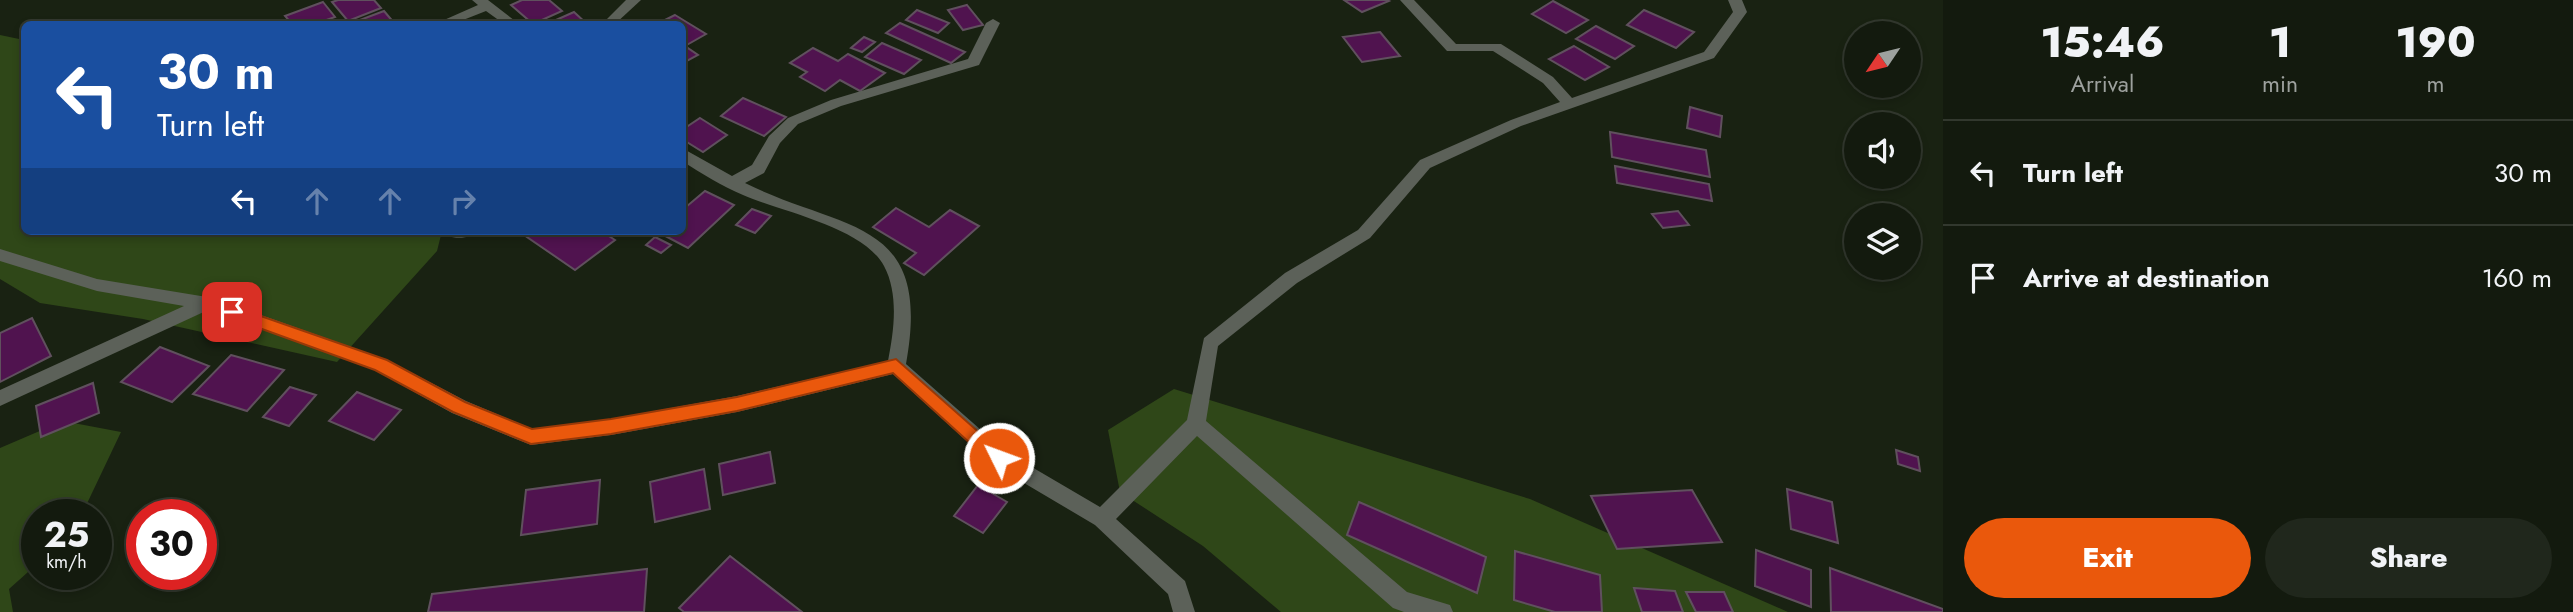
<!DOCTYPE html>
<style>
:root{--surface:#131a0e;--page:#20271c;--text:#f1f3f6;--muted:#9da19e;--line:#32382e;--accent:#ea580c}
body{margin:0;font-family:Jost,sans-serif;background:var(--page);color:var(--text);height:100vh;display:flex;flex-direction:column;font-size:26px;white-space:nowrap}
*{box-sizing:border-box;margin:0}
p{font-size:23px;color:var(--muted)}
.icon{flex:none;width:38px;height:38px;fill:none;stroke:currentColor;stroke-width:2;stroke-linecap:round;stroke-linejoin:round}
.map{position:relative;flex:1;overflow:hidden}
.sheet{display:flex;flex-direction:column;background:var(--surface);width:630px}
.sheet>*{flex:none}
.top-card{position:absolute;left:21px;top:21px;width:665px;height:214px;border-radius:10px;box-shadow:0 4px 10px #0003,0 0 0 2px var(--line);background:#1a4fa0;color:#fff;overflow:hidden}
.needle{width:46px;rotate:235deg}
.controls{position:absolute;left:1844px;top:21px;display:grid;gap:14px}
.controls a{display:grid;place-items:center;width:77px;height:77px;border-radius:50%;background:var(--surface);box-shadow:0 4px 10px #0003,0 0 0 2px var(--line);font-size:35px}
.speed{position:absolute;left:21px;top:499px;display:flex;gap:14px;font-size:35px;font-weight:700;text-align:center}
.speed>*{display:grid;place-content:center;width:91px;height:91px;border-radius:50%;background:var(--surface);box-shadow:0 4px 10px #0003,0 0 0 2px var(--line);line-height:1}
.speed small{font-size:18px;font-weight:400}
.speed .limit{border:10px solid #d22;background:#fff;color:#111}
.pin{position:absolute;display:grid;place-items:center;width:60px;height:60px;color:#fff;margin:-30px;border-radius:14px;box-shadow:0 4px 10px #0006}
.me{position:absolute;width:77px;margin:-38px;rotate:312deg;stroke-linejoin:round;filter:drop-shadow(0 0 5px #0008)}
.turn{display:flex;align-items:center;gap:24px;height:147px;padding:0 21px;font-size:32px}
.turn .icon{width:91px;height:91px;stroke-width:2.5}
.turn b{display:block;font-size:49px;line-height:60px}
.lanes{display:flex;align-items:center;height:66px;padding:0 21px;background:#0003;justify-content:center;gap:35px;direction:ltr}
.lanes .off{opacity:.35}
.eta{display:flex;justify-content:space-evenly;align-items:center;height:119px;text-align:center}
.eta b{font-size:42px;font-weight:800;line-height:49px}
.cta{display:flex;gap:14px;margin-top:auto;padding:14px 21px}
.cta a{flex:1;height:80px;border-radius:42px;background:var(--accent);color:#fff;font-size:28px;font-weight:800;line-height:80px;text-align:center}
.cta a+a{background:var(--page);color:var(--text)}
ul{padding:0;list-style:none}
li{display:flex;align-items:center;gap:21px;height:105px;padding:0 21px;border-top:2px solid var(--line)}
li div{flex:1}
li b{display:block;font-size:26px}
li em{font-style:normal}
main{display:flex;flex:1;min-height:0}
.map>svg:first-child{display:block}
.green{fill:#2f4718}
.building{fill:#50134f;stroke:#60505e;stroke-width:2}
.lines{fill:none;stroke-linecap:round;stroke-linejoin:round}
.minor{fill:#5c6159;fill-rule:evenodd}
.route{fill:#ea580c;stroke:#983908;stroke-width:2}
</style>
<main>
<div class="map">
<svg width="1943" height="612" viewBox="0 0 1943 612">
<rect width="100%" height="100%" fill="#192212"/>
<g class="green">
<path d="M0,35L24,40V231H442L437,251L337,362L143,319L40,303L0,279Z"/>
<path d="M1174,389L1530,499L1788,612H1281L1203,546L1120,492L1108,430Z"/>
<path d="M63,421L121,432L82,514H37V564L9,589L13,612H0V448Z"/>
</g>
<g class="building">
<path d="M338,0H374L381,8L348,21L332,2Z"/>
<path d="M522,0H549L562,11L533,24L511,5Z"/>
<path d="M1344,0H1387L1389,1L1362,12Z"/>
<path d="M1553,1L1588,20L1566,33L1532,14Z"/>
<path d="M323,2L335,17L315,24H292L285,16Z"/>
<path d="M967,5L983,25L963,30L948,10Z"/>
<path d="M917,10L949,23L938,33L906,20Z"/>
<path d="M1644,10L1694,32L1676,48L1627,25Z"/>
<path d="M384,11L395,24L352,23Z"/>
<path d="M574,12L587,24H547Z"/>
<path d="M675,15L706,34L685,46L698,55L685,62L682,24H657Z"/>
<path d="M900,23L965,52L951,63L886,33Z"/>
<path d="M1596,26L1634,46L1615,59L1576,39Z"/>
<path d="M1380,32L1400,56L1362,62L1343,37Z"/>
<path d="M864,37L875,42L862,52L851,48Z"/>
<path d="M882,43L921,60L904,74L865,57Z"/>
<path d="M1574,46L1609,67L1585,80L1549,59Z"/>
<path d="M813,48L838,61L848,54L885,73L860,91L840,80L825,91L800,77L807,72L790,63Z"/>
<path d="M743,98L786,117L764,136L721,116Z"/>
<path d="M1690,107L1722,116L1720,137L1687,128Z"/>
<path d="M700,118L727,135L703,152L682,139V130Z"/>
<path d="M1610,132L1706,150L1710,177L1612,157Z"/>
<path d="M1615,166L1709,184L1712,201L1617,183Z"/>
<path d="M705,191L734,205L688,248L656,231H682V206L686,207Z"/>
<path d="M896,208L929,227L950,210L979,226L924,275L904,263L916,253L873,227Z"/>
<path d="M752,209L771,216L755,233L736,225Z"/>
<path d="M1678,211L1689,225L1663,228L1652,214Z"/>
<path d="M530,231H601L615,240L575,270L524,235Z"/>
<path d="M655,237L671,245L661,253L646,245Z"/>
<path d="M32,318L51,356L0,382V333Z"/>
<path d="M160,347L209,366L172,402L121,382Z"/>
<path d="M231,355L284,370L247,411L193,394Z"/>
<path d="M93,383L99,413L41,437L36,406Z"/>
<path d="M290,387L316,395L289,426L263,417Z"/>
<path d="M357,392L401,410L374,440L329,421Z"/>
<path d="M1896,450L1918,457L1920,471L1898,464Z"/>
<path d="M770,452L775,483L723,495L719,464Z"/>
<path d="M704,469L710,509L655,522L650,482Z"/>
<path d="M600,480L597,524L521,535L526,490Z"/>
<path d="M978,485L1007,502L983,533L954,516Z"/>
<path d="M1787,489L1832,502L1838,543L1791,529Z"/>
<path d="M1692,490L1722,542L1617,549L1591,496Z"/>
<path d="M1359,502L1486,557L1477,593L1347,535Z"/>
<path d="M1756,550L1811,570V607L1755,586Z"/>
<path d="M1515,551L1600,575L1602,612H1555L1514,600Z"/>
<path d="M730,556L802,612H684L679,608Z"/>
<path d="M1830,568L1943,609V612H1831Z"/>
<path d="M647,569L644,612H428L432,594Z"/>
<path d="M1634,588L1675,591L1683,612H1642Z"/>
<path d="M1686,592H1724L1733,612H1696Z"/>
</g>
<g class="lines">
<g class="minor">
<path d="M472,0H488L519,24H504L486,11L453,24H435L478,5Z"/>
<path d="M626,0H641L615,24H602Z"/>
<path d="M1400,0H1414L1456,44H1501L1553,77L1572,98L1704,52L1733,12L1728,0H1742L1747,12L1714,58L1521,126L1430,168L1370,238L1297,283L1218,346L1206,421L1407,592L1450,605L1453,612H1404L1393,608L1197,436L1116,519L1185,581L1195,612H1173L1168,594L1095,525L992,464L893,374L737,412L611,435L531,445L452,413L375,370L208,310L0,406V390L184,306L97,291L0,261V249L97,279L213,298L387,360L466,401L532,429L611,419L737,396L888,361C894,331 899,294 884,266C863,227 782,212 743,195C722,186 702,174 682,161V148L732,176L752,165L769,136L788,118L831,100L968,59L986,23L993,19L1000,23L979,65L841,106L798,124L780,143L764,173L745,183C843,232 933,216 906,364L1006,452L1100,507L1187,420L1204,338L1285,273L1358,230L1420,160L1511,120L1560,102L1543,83L1493,51H1447Z"/>
<path d="M440,231H478C471,240 447,240 440,231Z"/>
</g>
</g>
<path class="route" d="M232,306L387,360L465,402L532,429L611,419L737,397L896,359L1008,458L999,466L993,464L893,373L737,411L611,434L531,444L453,412L375,370L226,316V307Z"/>
</svg>
<div class="controls">
<a><svg class="needle" viewBox="-14 -14 28 28"><path d="M0-13l5 13h-10z" fill="#e53935"/><path d="M0 13l5-13h-10z" fill="#9da19e"/></svg></a>
<a><svg class="icon" aria-label="sound" viewBox="0 0 24 24"><path d="M4 9h4l5-4v14l-5-4H4zM17 9q2 3 0 6"/></svg></a>
<a><svg class="icon" aria-label="layers" viewBox="0 0 24 24"><path d="M12 4l9 5-9 5-9-5zM3 14l9 5 9-5"/></svg></a>
</div>
<div class="speed"><div>25<small>km/h</small></div><div class="limit">30</div></div>
<div class="pin" style="left:232px;top:312px;background:#d93025"><svg class="icon" aria-label="arrive" viewBox="0 0 24 24"><path d="M6 21V4h12l-3 4 3 4H6"/></svg></div>
<svg class="me" style="left:999px;top:458px" viewBox="-20 -20 40 40"><circle r="17" fill="#ea580c" stroke="#fff" stroke-width="3"/><path d="M0-11L8 9 0 5-8 9z" fill="#fff"/></svg>
<div class="top-card">
<div class="turn"><svg class="icon" aria-label="left" viewBox="0 0 24 24"><path d="M17 20v-9H6M10 6l-5 5 5 5"/></svg><div><b>30 m</b>Turn left</div></div>
<div class="lanes"><svg class="icon" aria-label="left" viewBox="0 0 24 24"><path d="M17 20v-9H6M10 6l-5 5 5 5"/></svg><svg class="icon off" aria-label="ahead" viewBox="0 0 24 24"><path d="M12 20V5M6 11l6-6 6 6"/></svg><svg class="icon off" aria-label="ahead" viewBox="0 0 24 24"><path d="M12 20V5M6 11l6-6 6 6"/></svg><svg class="icon off" aria-label="right" viewBox="0 0 24 24"><path d="M7 20v-9h11M14 6l5 5-5 5"/></svg></div>
</div>
</div>
<section class="sheet">
<div class="eta">
<div><b>15:46</b><p>Arrival</p></div>
<div><b>1</b><p>min</p></div>
<div><b>190</b><p>m</p></div>
</div>
<ul>
<li><svg class="icon" aria-label="left" viewBox="0 0 24 24"><path d="M17 20v-9H6M10 6l-5 5 5 5"/></svg><div><b>Turn left</b></div><em>30 m</em></li>
<li><svg class="icon" aria-label="arrive" viewBox="0 0 24 24"><path d="M6 21V4h12l-3 4 3 4H6"/></svg><div><b>Arrive at destination</b></div><em>160 m</em></li>
</ul>
<div class="cta"><a>Exit</a><a>Share</a></div>
</section>
</main>
